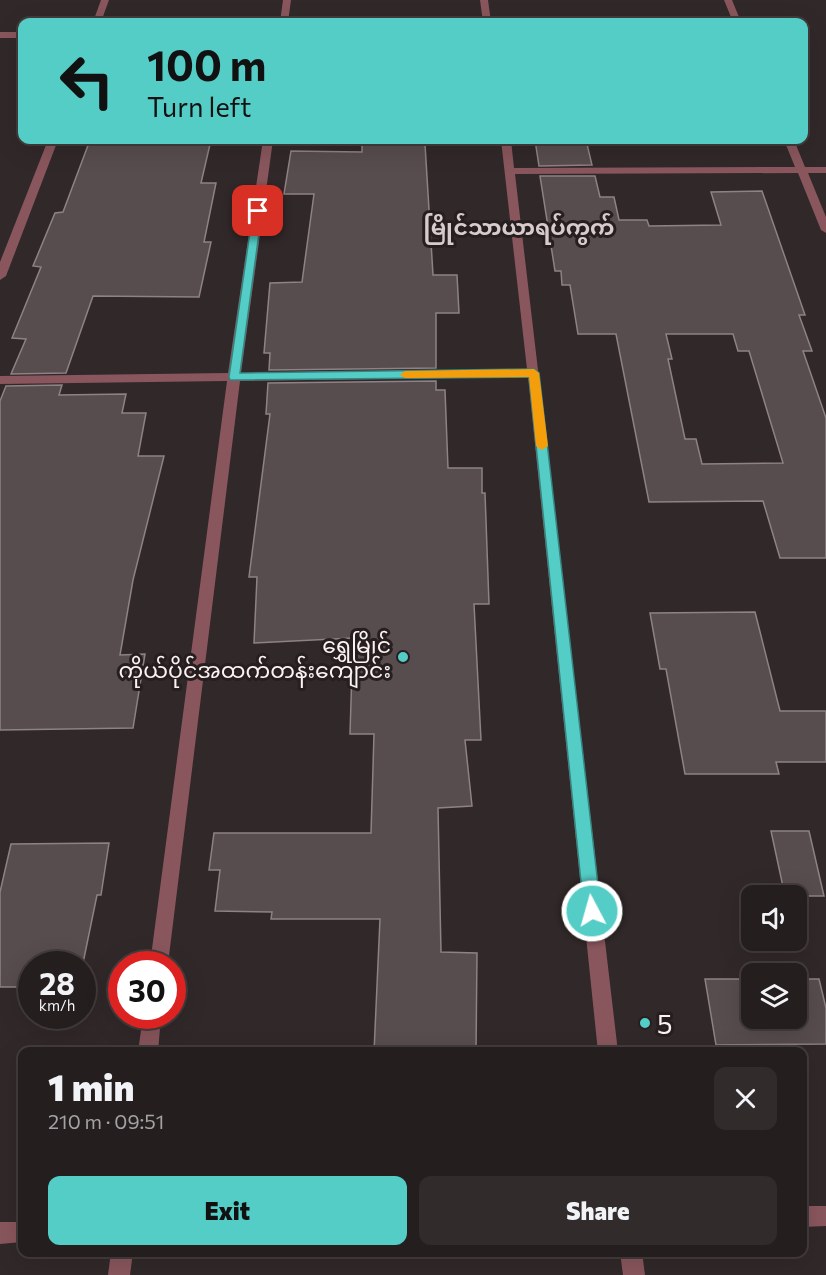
<!DOCTYPE html>
<meta charset="utf-8">
<style>
:root{--surface:#251e1f;--page:#312b2c;--text:#f1f3f6;--muted:#a3a2a4;--line:#423c3d;--accent:#54cdc7}
body{margin:0;font-family:Commissioner,"Noto Sans Myanmar",sans-serif;background:var(--page);color:var(--text);height:100vh;display:flex;flex-direction:column;font-size:22px;white-space:nowrap}
*{box-sizing:border-box;margin:0}
p{font-size:20px;color:var(--muted)}
.icon{flex:none;width:33px;height:33px;fill:none;stroke:currentColor;stroke-width:2;stroke-linecap:round;stroke-linejoin:round}
.map{position:relative;flex:1;overflow:hidden}
.sheet{position:absolute;left:18px;top:1047px;width:789px;height:210px;display:flex;flex-direction:column;background:var(--surface);border-radius:12px;box-shadow:0 6px 24px #0002,0 0 0 2px var(--line)}
.sheet>*{flex:none}
.banner{position:absolute;left:18px;top:18px;width:790px;height:126px;border-radius:12px;box-shadow:0 6px 24px #0002,0 0 0 2px var(--line);background:#54cdc7;color:#111;overflow:hidden}
.tools{position:absolute;left:741px;top:885px;display:grid;gap:12px}
.tools a{display:grid;place-items:center;width:66px;height:66px;border-radius:12px;background:var(--surface);box-shadow:0 6px 24px #0002,0 0 0 2px var(--line);font-size:30px}
.speed{position:absolute;left:18px;top:951px;display:flex;gap:12px;font-size:30px;font-weight:700;text-align:center}
.speed>*{display:grid;place-content:center;width:78px;height:78px;border-radius:50%;background:var(--surface);box-shadow:0 6px 24px #0002,0 0 0 2px var(--line);line-height:1}
.speed small{font-size:15px;font-weight:400}
.speed .limit{border:9px solid #d22;background:#fff;color:#111}
.pin{position:absolute;display:grid;place-items:center;width:51px;height:51px;color:#fff;margin:-26px;border-radius:12px;box-shadow:0 3px 9px #0006}
.me{position:absolute;width:66px;margin:-33px;rotate:354deg;stroke-linejoin:round;filter:drop-shadow(0 0 4px #0008)}
.turn{display:flex;align-items:center;gap:21px;height:126px;padding:0 30px;font-size:27px}
.turn .icon{width:78px;height:78px;stroke-width:2.5}
.turn b{display:block;font-size:42px;line-height:51px}
.round{display:grid;place-items:center;flex:none;width:63px;height:63px;border-radius:12px;background:var(--page)}
.headline{display:flex;align-items:center;justify-content:space-between;height:102px;padding:0 30px}
h1{font-size:36px;font-weight:800;line-height:45px}
.primary-button{display:flex;gap:12px;margin-top:auto;padding:12px 30px}
.primary-button a{flex:1;height:69px;border-radius:12px;background:var(--accent);color:#111;font-size:24px;font-weight:800;line-height:69px;text-align:center}
.primary-button a+a{background:var(--page);color:var(--text)}
.map>svg:first-child{display:block}
.building{fill:#574c4e;stroke:#8e8284;stroke-width:1.5;fill-rule:evenodd}
.lines{fill:none;stroke-linecap:round;stroke-linejoin:round}
.street{fill:#89565d;fill-rule:evenodd}
.route{fill:#54cdc7;stroke:#378581;stroke-width:1.5}
.slow{fill:#f59e0b}
.poi-dot{fill:#54cdc7;stroke:#271e1f;stroke-width:2}
.labels{text-anchor:middle;dominant-baseline:central;stroke-width:6;stroke-linejoin:round;paint-order:stroke}
.far-quarter-label{font-size:22px;font-weight:bold;fill:#d7cbcc;stroke:#271e1f}
.poi-label{font-size:22px;fill:#faf3f4;stroke:#271e1f;text-anchor:end}
.near-poi-label{font-size:27px;fill:#faf3f4;stroke:#271e1f;text-anchor:start}
</style>
<div class="map">
<svg width="826" height="1275" viewBox="0 0 826 1275">
<rect width="100%" height="100%" fill="#312829"/>
<g class="building">
<path d="M90,140H211L201,183H216L204,242H211L199,297L93,296L66,373L11,374L26,339L12,338L41,267L33,266L55,213L63,212Z"/>
<path d="M535,140H586L592,165L539,166Z"/>
<path d="M425,144L433,275H457L459,313H436V368L269,370L270,353H264L270,283L302,282L314,194H284L291,151L362,152V145Z"/>
<path d="M540,176H595L600,197H614L619,220H647L649,226L721,225L711,192L762,191L805,315H799L812,351H803L826,418V558H780L763,501L649,502L616,334H578L570,285H562L561,271H555ZM666,334H733L738,351H749L783,463L702,464L696,439H685L668,359H672Z"/>
<path d="M436,381V390H445L448,468H482V493H485L489,604H474L481,740H465L472,806L438,808L441,952L477,953L476,1052H374L380,919H271L272,912L215,911L220,870H209L214,833H371L374,734H350L353,638L254,643L257,577H249L270,414H266L268,383Z"/>
<path d="M62,385L59,395L126,394L122,413H146L138,456H164L133,580L120,655L145,654L133,728L0,730V401L6,386Z"/>
<path d="M755,612L780,711H826V762H776L779,774H685L666,669H660L650,613Z"/>
<path d="M771,831H809L824,896H785Z"/>
<path d="M109,843L101,895H97L82,968V964H32V987H0V892L11,844Z"/>
<path d="M705,979H752V1018H796V979H819L826,1008V1044L716,1045Z"/>
</g>
<g class="lines">
<g class="street">
<path d="M101,0H109L101,22H93Z"/>
<path d="M283,0H291L288,22H280Z"/>
<path d="M480,0H488L491,22H483Z"/>
<path d="M724,0H732L741,22H733Z"/>
<rect x="0" y="32" width="22" height="6"/>
<path d="M48,140H58L6,276L0,280V262Z"/>
<path d="M263,140H273L241,373L527,369L501,140H511L514,168L795,167L784,140H794L805,167H826V173H808L826,217V233L821,230L798,173L515,174L618,1052H598L528,377L240,381L168,964H150L227,381L0,384V376L228,373Z"/>
<path d="M143,1016H161L158,1052H138Z"/>
<path d="M802,1206H826V1226L802,1227Z"/>
<path d="M0,1222H22V1242L0,1244Z"/>
<path d="M111,1252H133L130,1275H108Z"/>
<path d="M620,1252H642L645,1275H623Z"/>
</g>
</g>
<path class="route" d="M258,208L262,211L240,373L534,369L539,373L601,911L598,917L592,919L587,917L584,911L529,377L230,380L229,377L253,211Z"/>
<path class="slow" d="M534,369L539,373L548,446L542,450L536,446L529,377L405,378L400,375L405,371Z"/>
<g class="poi-dot">
<circle cx="403" cy="657" r="6"/>
<circle cx="645" cy="1023" r="6"/>
</g>
<g class="labels">
<g class="far-quarter-label">
<text x="519" y="226">မြိုင်သာယာရပ်ကွက်</text>
</g>
<g class="poi-label">
<text x="391" y="644">ရွှေမြိုင်<tspan x="391" dy="25">ကိုယ်ပိုင်အထက်တန်းကျောင်း</tspan></text>
</g>
<g class="near-poi-label">
<text x="657" y="1023">5</text>
</g>
</g>
</svg>
<div class="tools">
<a><svg class="icon" aria-label="sound" viewBox="0 0 24 24"><path d="M4 9h4l5-4v14l-5-4H4zM17 9q2 3 0 6"/></svg></a>
<a><svg class="icon" aria-label="layers" viewBox="0 0 24 24"><path d="M12 4l9 5-9 5-9-5zM3 14l9 5 9-5"/></svg></a>
</div>
<div class="speed"><div>28<small>km/h</small></div><div class="limit">30</div></div>
<div class="pin" style="left:258px;top:211px;background:#d93025"><svg class="icon" aria-label="arrive" viewBox="0 0 24 24"><path d="M6 21V4h12l-3 4 3 4H6"/></svg></div>
<svg class="me" style="left:592px;top:911px" viewBox="-20 -20 40 40"><circle r="17" fill="#54cdc7" stroke="#fff" stroke-width="3"/><path d="M0-11L8 9 0 5-8 9z" fill="#fff"/></svg>
<div class="banner">
<div class="turn"><svg class="icon" aria-label="left" viewBox="0 0 24 24"><path d="M17 20v-9H6M10 6l-5 5 5 5"/></svg><div><b>100 m</b>Turn left</div></div>
</div>
<section class="sheet">
<div class="headline"><div><h1>1 min</h1><p>210 m · 09:51</p></div><a class="round"><svg class="icon" aria-label="close" viewBox="0 0 24 24"><path d="M6 6l12 12M18 6L6 18"/></svg></a></div>
<div class="primary-button"><a>Exit</a><a>Share</a></div>
</section>
</div>
